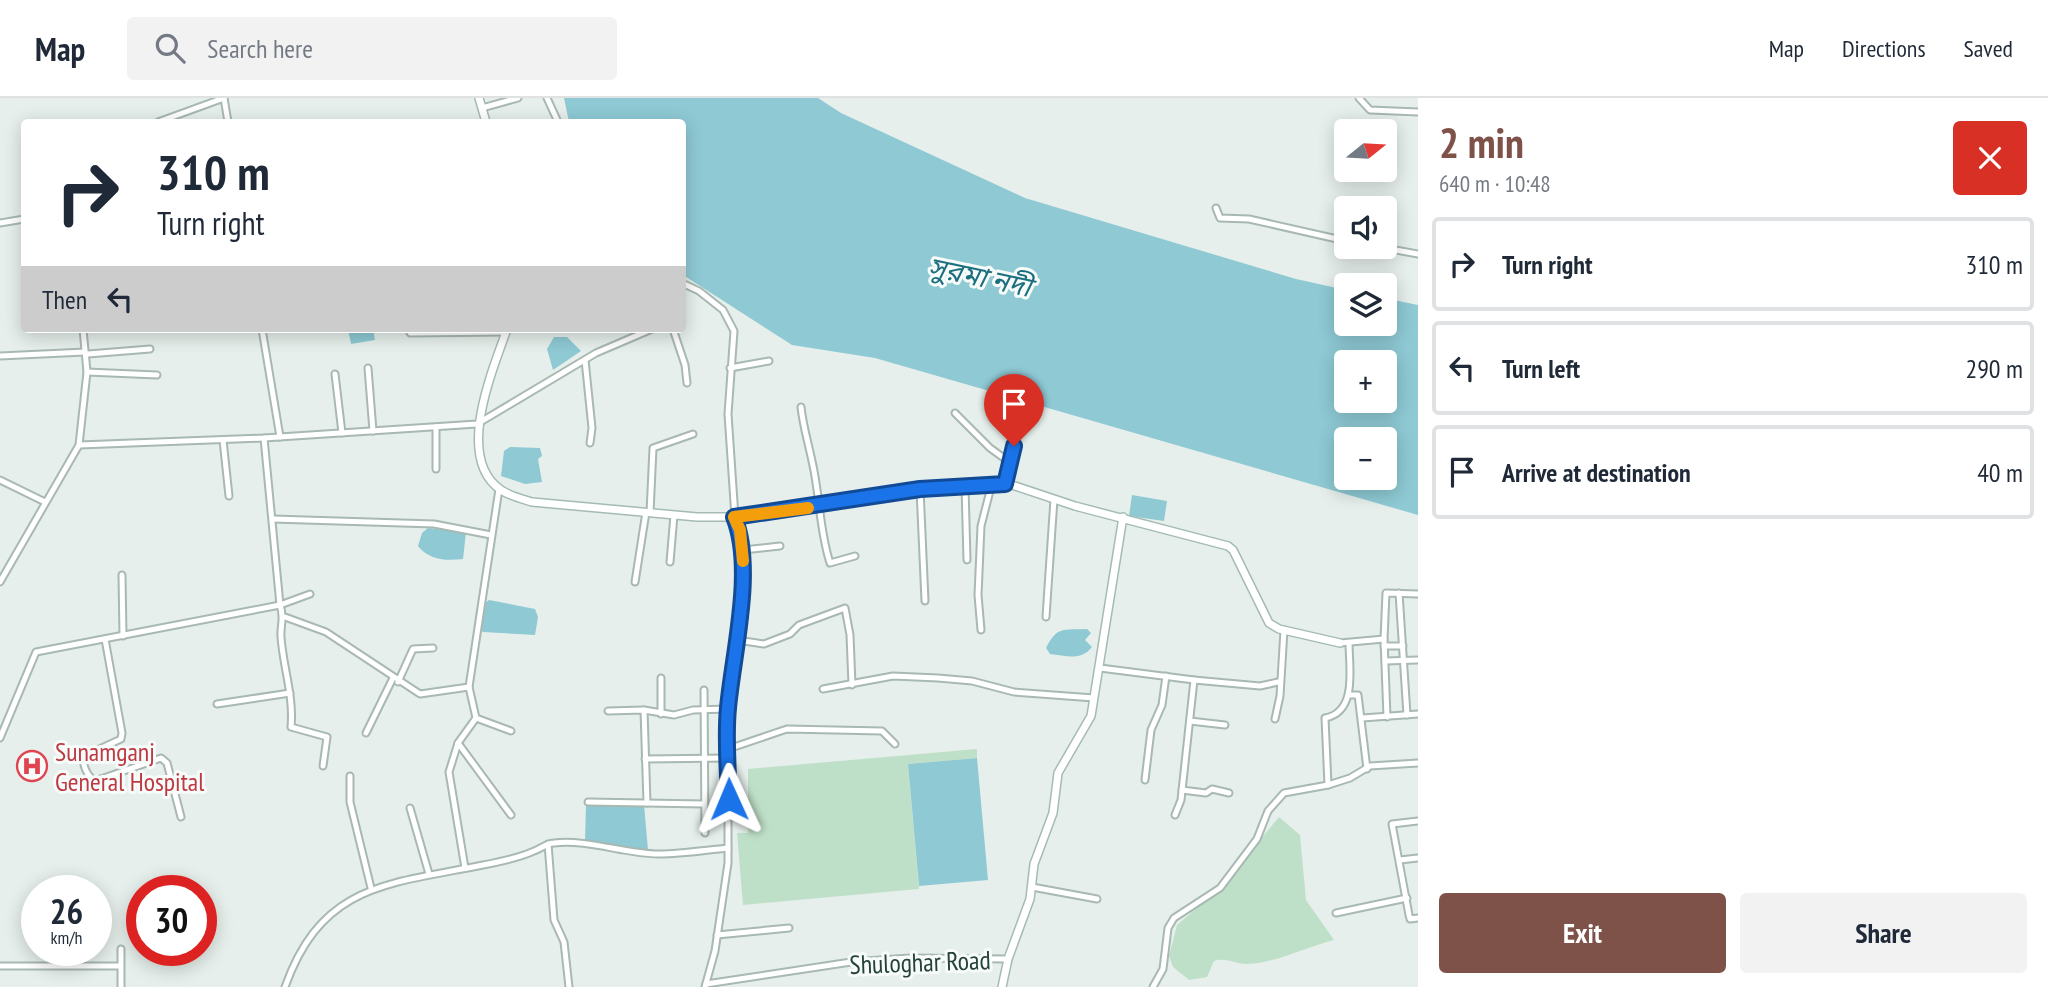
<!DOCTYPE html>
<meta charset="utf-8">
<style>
:root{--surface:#fff;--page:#f2f2f3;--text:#1f2937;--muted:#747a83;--line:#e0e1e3;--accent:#7f5249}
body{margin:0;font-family:"PT Sans Narrow","Noto Sans Bengali",sans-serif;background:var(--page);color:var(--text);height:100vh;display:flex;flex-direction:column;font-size:26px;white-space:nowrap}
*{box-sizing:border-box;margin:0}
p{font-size:23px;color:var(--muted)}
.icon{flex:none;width:38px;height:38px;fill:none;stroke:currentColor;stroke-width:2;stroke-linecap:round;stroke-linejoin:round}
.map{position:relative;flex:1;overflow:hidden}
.panel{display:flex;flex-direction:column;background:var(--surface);width:630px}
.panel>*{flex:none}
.hud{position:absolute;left:21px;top:21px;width:665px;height:214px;border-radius:7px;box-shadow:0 4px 18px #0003;background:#fff;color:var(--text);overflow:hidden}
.needle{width:46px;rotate:72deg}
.buttons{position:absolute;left:1334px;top:21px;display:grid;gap:14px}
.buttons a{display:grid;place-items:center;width:63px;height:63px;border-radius:7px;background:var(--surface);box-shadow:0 4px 18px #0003;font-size:35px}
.speed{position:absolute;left:21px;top:777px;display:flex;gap:14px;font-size:35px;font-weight:700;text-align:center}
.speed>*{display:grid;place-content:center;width:91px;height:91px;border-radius:50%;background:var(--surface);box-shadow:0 4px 18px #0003;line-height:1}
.speed small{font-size:18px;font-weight:400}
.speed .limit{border:10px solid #d22;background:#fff;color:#111}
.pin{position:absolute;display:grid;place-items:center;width:60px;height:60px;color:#fff;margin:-72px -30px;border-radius:50% 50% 50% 0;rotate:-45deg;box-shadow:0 0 7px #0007}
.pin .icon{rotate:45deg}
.me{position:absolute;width:77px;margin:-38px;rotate:359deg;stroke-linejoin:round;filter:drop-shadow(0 0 5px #0008)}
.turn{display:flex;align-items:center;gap:24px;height:147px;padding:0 21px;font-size:32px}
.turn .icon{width:91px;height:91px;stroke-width:2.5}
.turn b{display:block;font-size:49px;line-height:60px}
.then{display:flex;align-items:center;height:66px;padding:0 21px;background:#0003;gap:14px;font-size:26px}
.round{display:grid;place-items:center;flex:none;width:74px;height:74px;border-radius:7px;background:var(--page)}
.headline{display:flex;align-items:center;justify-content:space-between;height:119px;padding:0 21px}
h1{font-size:42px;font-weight:700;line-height:52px;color:var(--accent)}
.primary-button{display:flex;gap:14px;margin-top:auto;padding:14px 21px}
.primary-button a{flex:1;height:80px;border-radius:7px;background:var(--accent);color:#fff;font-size:28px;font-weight:700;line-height:80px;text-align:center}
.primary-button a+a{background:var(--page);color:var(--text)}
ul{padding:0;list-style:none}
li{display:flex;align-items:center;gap:21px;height:94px;margin:0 14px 10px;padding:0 7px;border:4px solid var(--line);border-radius:7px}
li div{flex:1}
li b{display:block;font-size:26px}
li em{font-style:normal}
header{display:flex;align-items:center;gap:42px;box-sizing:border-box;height:98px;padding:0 35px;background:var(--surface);border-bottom:2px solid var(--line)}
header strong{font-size:33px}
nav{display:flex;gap:38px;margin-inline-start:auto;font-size:24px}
.search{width:490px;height:63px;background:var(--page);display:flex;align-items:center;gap:18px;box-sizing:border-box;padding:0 24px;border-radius:7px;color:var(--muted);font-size:26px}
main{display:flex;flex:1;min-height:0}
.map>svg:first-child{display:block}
.green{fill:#bfe0c8}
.water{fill:#8ec9d4;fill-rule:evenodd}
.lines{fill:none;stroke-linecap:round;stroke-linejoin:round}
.street-casing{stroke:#a8b8b2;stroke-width:9}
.secondary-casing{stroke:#a4bbb3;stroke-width:10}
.street{stroke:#fff;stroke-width:5}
.secondary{stroke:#fff;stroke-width:7}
.route-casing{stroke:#114b97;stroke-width:18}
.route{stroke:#1a73e8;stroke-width:12}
.slow{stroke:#f59e0b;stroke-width:12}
.labels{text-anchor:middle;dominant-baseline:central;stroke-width:6;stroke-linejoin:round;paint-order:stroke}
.health-label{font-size:26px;fill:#be3a42;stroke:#f7fbf9;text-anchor:start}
.street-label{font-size:26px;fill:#24423a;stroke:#f7fbf9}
.water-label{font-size:28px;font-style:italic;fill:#1c6f80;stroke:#f7fbf9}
</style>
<header>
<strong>Map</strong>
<div class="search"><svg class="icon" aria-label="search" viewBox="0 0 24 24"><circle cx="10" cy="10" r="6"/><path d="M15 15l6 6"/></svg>Search here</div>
<nav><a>Map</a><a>Directions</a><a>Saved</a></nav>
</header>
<main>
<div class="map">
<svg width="1418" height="889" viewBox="0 0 1418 889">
<rect width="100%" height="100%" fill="#e6efeb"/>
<g class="green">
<path d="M977,651V660L908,666L919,791L743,807L737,735H748V671Z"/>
<path d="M1279,719L1300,737L1306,802L1334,842C1305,849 1277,865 1247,866C1235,866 1226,859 1214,863L1207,879L1189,882L1173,869L1169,858L1177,827L1220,790Z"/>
</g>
<g class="water">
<path d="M564,0H818L841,15L1025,100L1296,181L1346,192V226H1384V200L1418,207V417L875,260L792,247L683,177L682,24H569ZM1346,264H1384V303H1346ZM1346,341H1384V380H1346Z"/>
<path d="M348,231H373L375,242L351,246Z"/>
<path d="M554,239H567L581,253L553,272L547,251Z"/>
<path d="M510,349L540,350L542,358L538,361L542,384L525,386L501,378L504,353Z"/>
<path d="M1132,397L1167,403L1164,423L1129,418Z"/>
<path d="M428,430L466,434L463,461C446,463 429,462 418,448L422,435Z"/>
<path d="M489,502L535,511L538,519L535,537L483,534L475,526L476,512Z"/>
<path d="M1087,531L1091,535L1085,542L1092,549C1081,563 1067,558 1050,556L1046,550C1057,528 1063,532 1087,531Z"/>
<path d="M977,660L988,782L919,788L908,666Z"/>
<path d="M586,706L644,707L648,752L585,745Z"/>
</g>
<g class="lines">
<g class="street-casing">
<g id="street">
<path d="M224,0L228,24"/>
<path d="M547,0L558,24"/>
<path d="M1359,0L1370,12L1418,14"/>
<path d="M482,10L518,0"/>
<path d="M158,24L224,0"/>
<path d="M1216,110L1220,120L1249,121L1346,143"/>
<path d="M0,125L24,121"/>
<path d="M1379,149L1418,156"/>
<path d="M682,185L699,193L723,212L734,233L728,316L735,419L743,452L737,542L728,611V765L715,853L705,889"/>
<path d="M262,231L280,339"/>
<path d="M673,231L685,267L687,285"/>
<path d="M410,235L506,234"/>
<path d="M88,256L150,251"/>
<path d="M0,258L85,254"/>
<path d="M585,262L592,330L590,345"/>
<path d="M368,270L373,333"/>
<path d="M730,270L769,263"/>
<path d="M87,274L157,277"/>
<path d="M335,276L342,335"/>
<path d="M801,309C803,328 808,344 812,363C820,397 819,431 830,465L855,458"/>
<path d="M955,315L990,350L1008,363"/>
<path d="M264,340L280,507C285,520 280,527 281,539C283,569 294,598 291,629L327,639L323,668"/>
<path d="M223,342L229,398"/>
<path d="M79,347L264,340L477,326L596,255L652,231"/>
<path d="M436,371V329"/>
<path d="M0,382L45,404"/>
<path d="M1005,386L1022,303"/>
<path d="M965,388L967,462"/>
<path d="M499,391L469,589L476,620L511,633"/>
<path d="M920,391L925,503"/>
<path d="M650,415L653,350L693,336"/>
<path d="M273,421L434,426L491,437"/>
<path d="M743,452L780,448"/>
<path d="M670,464L674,417"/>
<path d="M122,477L123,538"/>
<path d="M0,484L79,347L87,274L83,231"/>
<path d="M635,484L646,414"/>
<path d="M1399,495L1407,617"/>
<path d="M285,519L326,534L420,596L469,589"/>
<path d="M1046,519L1054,401"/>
<path d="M981,532L978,497L981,428L992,385"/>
<path d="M105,541L122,635L121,641L84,658C82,667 87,678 95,683L161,660L167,665L181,719"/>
<path d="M1384,541L1387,619"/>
<path d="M737,542L764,546L790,536L799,527L845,510L850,537L852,587"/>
<path d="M1340,545L1384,541L1386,495L1418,496"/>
<path d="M1384,548H1403"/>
<path d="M1385,563L1418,562"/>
<path d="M1100,570L1194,582L1181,702L1175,717"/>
<path d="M661,580V616"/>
<path d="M1194,582L1260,588L1278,584"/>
<path d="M398,584L413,551L433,550"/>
<path d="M823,591L893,578L938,580L972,583L1014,594L1094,600"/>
<path d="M704,592L705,735"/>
<path d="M1349,597H1358L1367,671"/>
<path d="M217,606L290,595"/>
<path d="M644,612L647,705"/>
<path d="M608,613L644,612L674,617L693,612L728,611"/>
<path d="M1362,620L1418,616"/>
<path d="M1275,621L1280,598L1284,532"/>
<path d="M1190,623L1225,627"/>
<path d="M366,635L393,580"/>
<path d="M0,640L36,554L280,507L310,496"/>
<path d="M458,645L511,717"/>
<path d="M728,651L787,631L882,633L895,646"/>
<path d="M645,661L728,660"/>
<path d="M350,678V704L371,790"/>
<path d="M1145,682L1151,632L1162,607L1166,578"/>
<path d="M1328,687L1350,680L1370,668L1418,665"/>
<path d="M1182,692L1206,695L1212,691L1229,695"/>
<path d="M588,704L704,706"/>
<path d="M410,710L429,776"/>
<path d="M1418,723L1392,726L1409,817L1410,821L1418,820"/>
<path d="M548,746L554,822L564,844L569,889"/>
<path d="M1400,762L1418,760"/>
<path d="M465,770L449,674L458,645L476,620"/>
<path d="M1032,789L1097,801"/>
<path d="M1336,815L1407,800"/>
<path d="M717,837L789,830"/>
<path d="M0,868H120"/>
<path d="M706,886L851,864L910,860L1008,861"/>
<path d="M121,889V851"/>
<path d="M285,889C322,785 389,786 483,767C499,764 519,760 534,753C540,751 547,745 554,745C588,741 625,756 659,756C682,756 706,752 728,750"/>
<path d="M1153,889L1163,871L1168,830L1174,820L1220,790L1257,741L1268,713L1284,695L1328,687L1325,620C1358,614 1349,569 1349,545"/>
</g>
</g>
<g class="secondary-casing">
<g id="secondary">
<path d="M479,0L486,24"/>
<path d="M507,231C493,272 454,360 501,392C510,398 522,401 532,404L697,419H735L920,391L992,385L1012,387L1075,408L1228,448L1233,452L1269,525L1279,531L1340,545"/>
<path d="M1002,889L1008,861L1030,801L1034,766L1053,715L1058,675L1091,618L1123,419"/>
</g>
</g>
<use href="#street" class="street"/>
<use href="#secondary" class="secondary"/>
</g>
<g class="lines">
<g class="route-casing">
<path id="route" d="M729,701C728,671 725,640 728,610C733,555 755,471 734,419L920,391L1005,386L1014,348"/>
</g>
<use href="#route" class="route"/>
<path class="slow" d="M743,463L740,432L734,419L808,410"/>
</g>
<defs>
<g id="hospital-ring" transform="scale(1.575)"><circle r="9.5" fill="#f7fbf9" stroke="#e0444e" stroke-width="1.5"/><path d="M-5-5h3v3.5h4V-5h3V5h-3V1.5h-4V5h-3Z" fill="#e0444e"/></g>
</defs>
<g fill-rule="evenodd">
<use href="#hospital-ring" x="32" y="668"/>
</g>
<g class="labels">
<g class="health-label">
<text x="55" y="653">Sunamganj<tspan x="55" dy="30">General Hospital</tspan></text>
</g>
<g class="street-label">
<text transform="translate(920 864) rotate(-2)">Shuloghar Road</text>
</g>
<g class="water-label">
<text transform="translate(980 178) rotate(12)">সুরমা নদী</text>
</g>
</g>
</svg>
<div class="buttons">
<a><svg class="needle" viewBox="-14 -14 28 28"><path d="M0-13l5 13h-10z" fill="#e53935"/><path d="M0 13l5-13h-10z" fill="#747a83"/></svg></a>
<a><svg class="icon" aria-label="sound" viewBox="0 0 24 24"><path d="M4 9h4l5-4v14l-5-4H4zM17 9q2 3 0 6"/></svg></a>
<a><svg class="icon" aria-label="layers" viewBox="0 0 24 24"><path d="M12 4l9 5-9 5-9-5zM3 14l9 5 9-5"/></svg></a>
<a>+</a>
<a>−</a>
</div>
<div class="speed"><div>26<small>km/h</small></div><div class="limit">30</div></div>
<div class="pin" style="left:1014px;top:348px;background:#d93025"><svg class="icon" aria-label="arrive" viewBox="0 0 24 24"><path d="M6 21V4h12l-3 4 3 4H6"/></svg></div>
<svg class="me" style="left:729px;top:701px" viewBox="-20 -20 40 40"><path d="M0-17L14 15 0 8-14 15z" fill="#1a73e8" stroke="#fff" stroke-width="4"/></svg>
<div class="hud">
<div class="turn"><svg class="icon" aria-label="right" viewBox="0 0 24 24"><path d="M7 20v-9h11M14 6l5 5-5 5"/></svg><div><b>310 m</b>Turn right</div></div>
<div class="then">Then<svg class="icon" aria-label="left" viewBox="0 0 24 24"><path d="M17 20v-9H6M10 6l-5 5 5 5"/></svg></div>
</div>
</div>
<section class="panel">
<div class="headline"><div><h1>2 min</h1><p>640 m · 10:48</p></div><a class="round" style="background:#d93025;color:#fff"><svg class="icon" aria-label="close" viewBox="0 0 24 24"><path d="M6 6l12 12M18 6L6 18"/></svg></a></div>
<ul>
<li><svg class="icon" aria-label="right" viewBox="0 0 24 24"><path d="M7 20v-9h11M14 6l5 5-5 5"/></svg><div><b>Turn right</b></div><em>310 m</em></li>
<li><svg class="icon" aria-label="left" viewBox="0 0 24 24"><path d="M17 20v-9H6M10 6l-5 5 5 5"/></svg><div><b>Turn left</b></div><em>290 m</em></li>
<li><svg class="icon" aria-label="arrive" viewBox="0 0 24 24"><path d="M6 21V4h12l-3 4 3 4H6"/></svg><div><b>Arrive at destination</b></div><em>40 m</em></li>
</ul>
<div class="primary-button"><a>Exit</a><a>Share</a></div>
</section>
</main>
